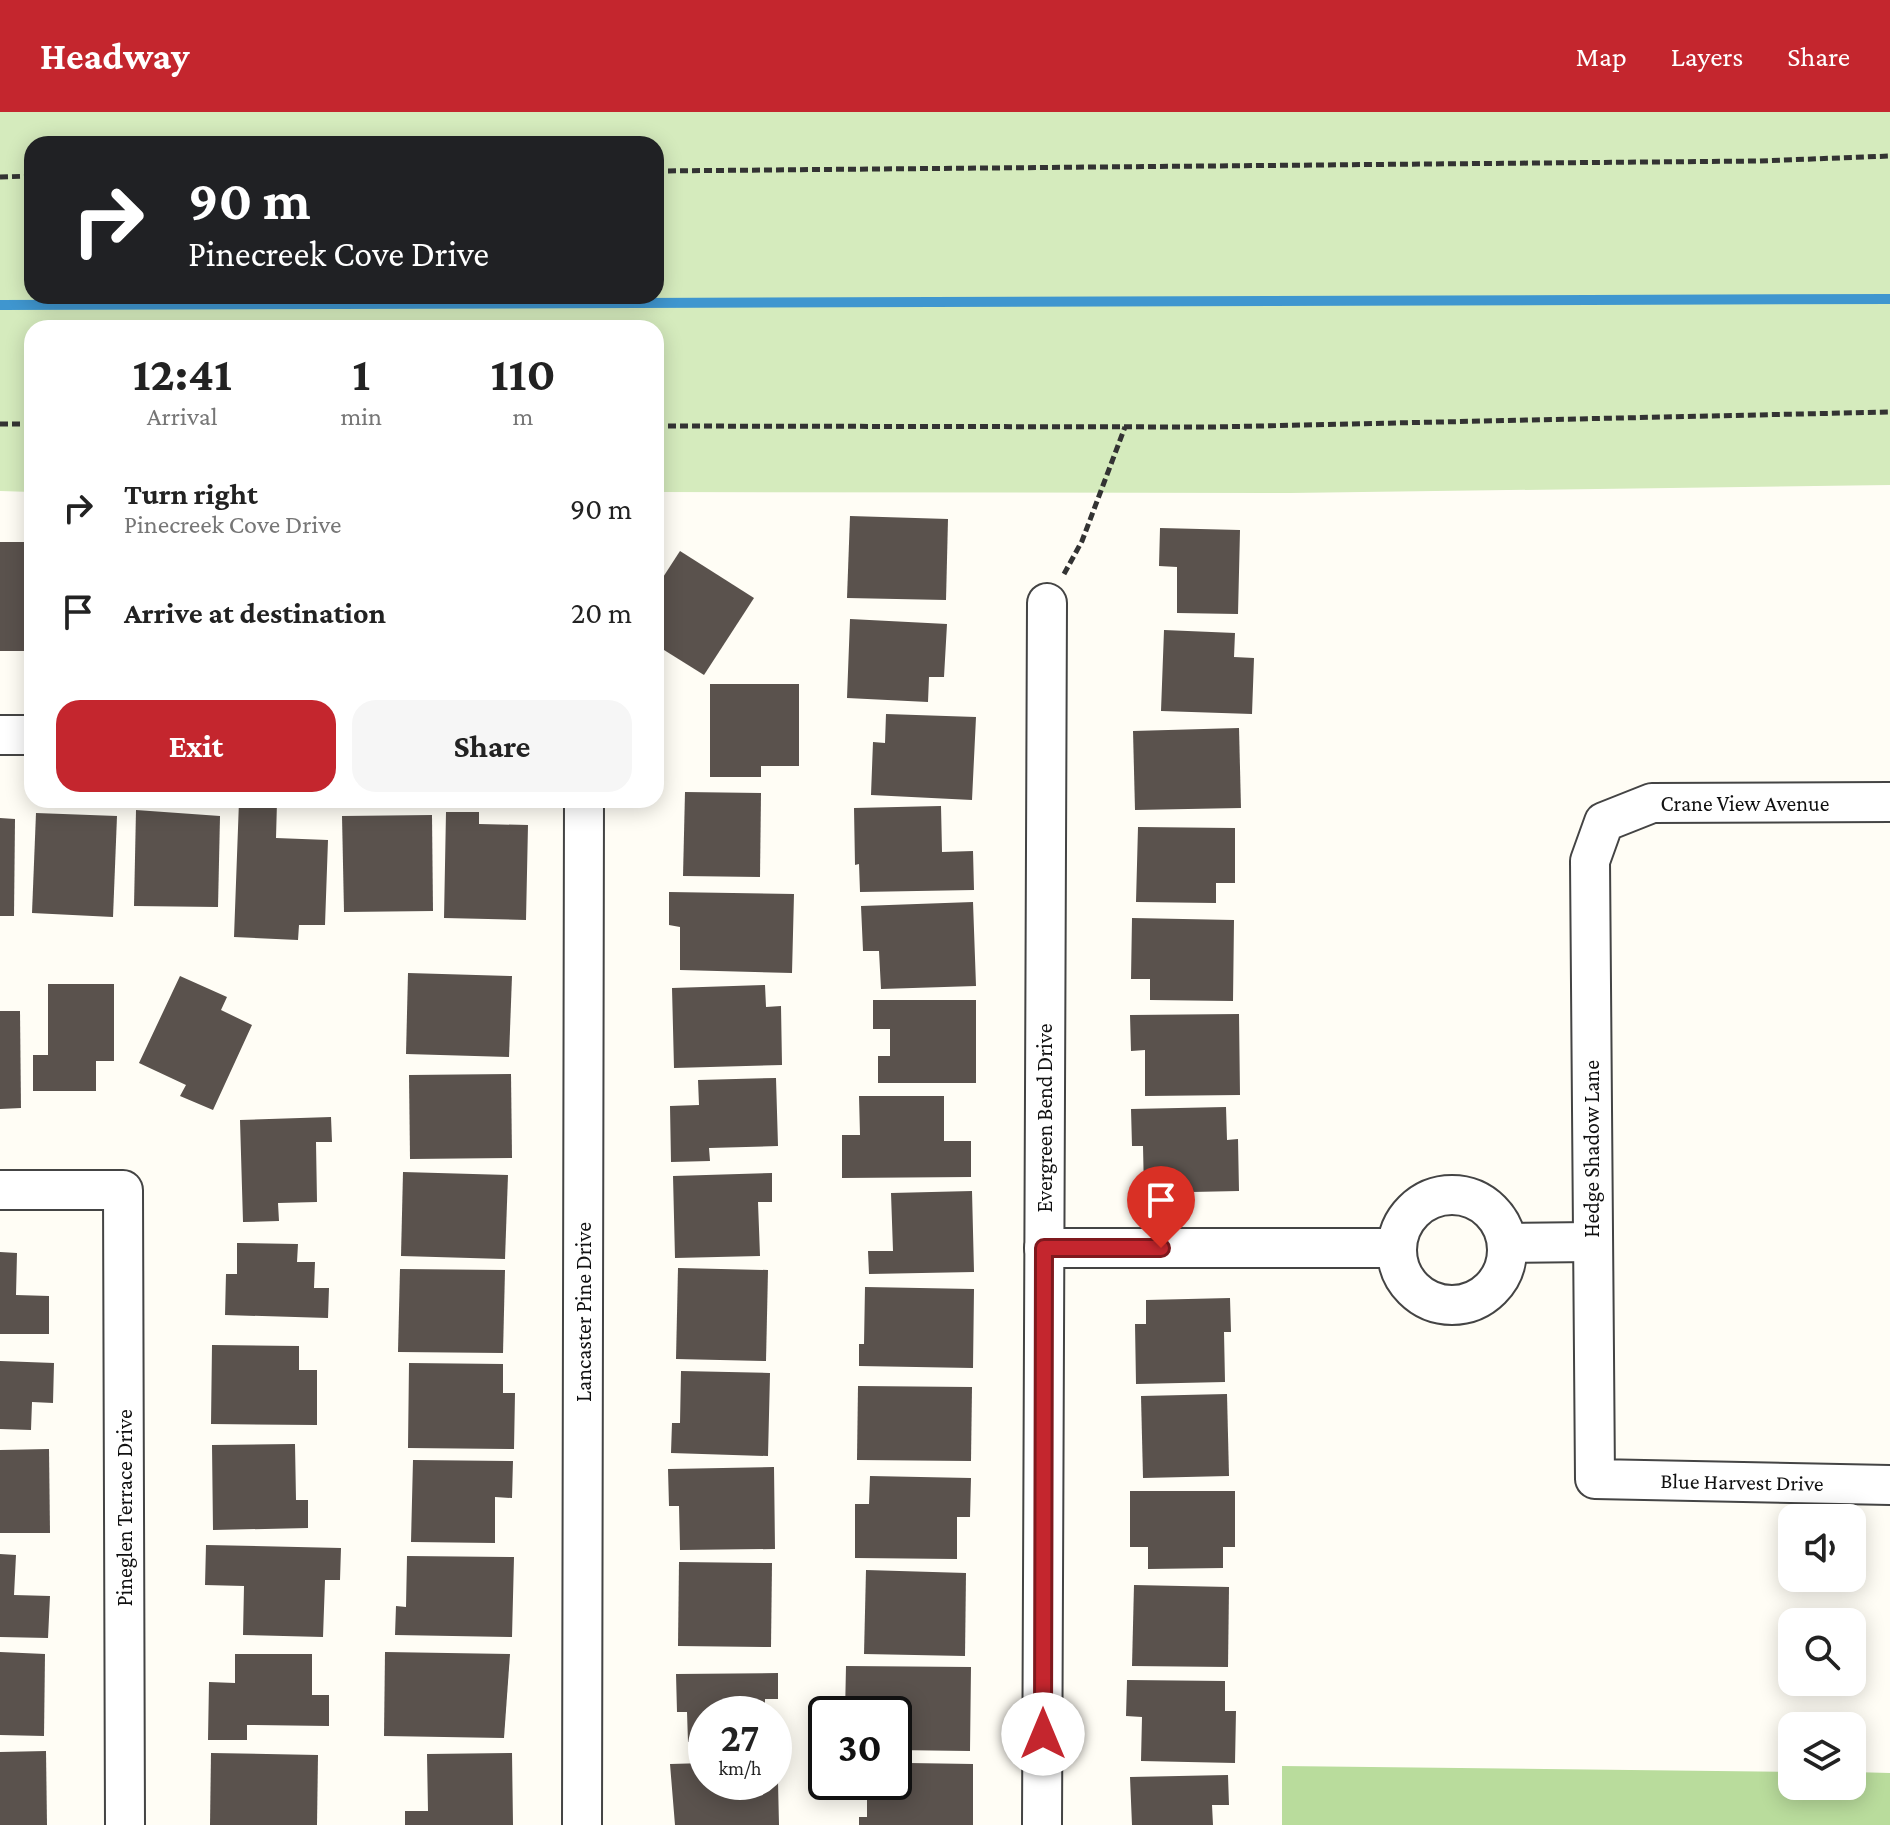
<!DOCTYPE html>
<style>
:root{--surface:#fff;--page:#f6f6f6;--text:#222;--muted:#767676;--accent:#c4262e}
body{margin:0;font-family:"Crimson Pro",serif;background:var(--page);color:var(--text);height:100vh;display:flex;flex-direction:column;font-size:30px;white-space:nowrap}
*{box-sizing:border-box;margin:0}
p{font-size:26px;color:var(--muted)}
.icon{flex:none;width:44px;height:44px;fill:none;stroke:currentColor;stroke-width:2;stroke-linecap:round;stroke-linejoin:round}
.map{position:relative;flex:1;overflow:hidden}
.drawer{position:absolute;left:24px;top:208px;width:640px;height:488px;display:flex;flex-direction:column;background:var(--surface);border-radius:24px;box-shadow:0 4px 20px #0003}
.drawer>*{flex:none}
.banner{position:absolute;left:24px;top:24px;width:640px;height:168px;border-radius:24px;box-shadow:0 4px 20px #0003;background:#202124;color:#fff;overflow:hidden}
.buttons{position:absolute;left:1778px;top:1392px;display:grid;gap:16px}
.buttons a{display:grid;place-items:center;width:88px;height:88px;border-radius:16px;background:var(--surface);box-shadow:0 4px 20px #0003;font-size:40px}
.speed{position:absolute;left:688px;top:1584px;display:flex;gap:16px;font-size:40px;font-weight:700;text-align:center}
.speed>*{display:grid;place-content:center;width:104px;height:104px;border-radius:50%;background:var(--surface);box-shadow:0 4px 20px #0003;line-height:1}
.speed small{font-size:20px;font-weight:400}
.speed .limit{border:4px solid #111;border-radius:12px;background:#fff;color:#111}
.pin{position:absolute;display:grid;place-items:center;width:68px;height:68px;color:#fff;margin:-82px -34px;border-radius:50% 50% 50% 0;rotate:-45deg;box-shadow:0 0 8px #0007}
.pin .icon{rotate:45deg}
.me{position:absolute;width:88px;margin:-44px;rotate:0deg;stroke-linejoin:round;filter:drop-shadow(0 0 6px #0008)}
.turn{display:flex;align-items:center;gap:28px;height:168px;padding:0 32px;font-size:36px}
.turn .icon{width:104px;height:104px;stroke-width:2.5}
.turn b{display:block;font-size:56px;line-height:68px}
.eta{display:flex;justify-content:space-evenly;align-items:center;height:136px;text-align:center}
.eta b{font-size:48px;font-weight:700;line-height:56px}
.action{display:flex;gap:16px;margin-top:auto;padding:16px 32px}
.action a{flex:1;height:92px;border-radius:24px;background:var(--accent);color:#fff;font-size:32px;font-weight:700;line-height:92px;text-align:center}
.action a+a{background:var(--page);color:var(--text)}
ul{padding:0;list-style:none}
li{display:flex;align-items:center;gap:24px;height:104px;padding:0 32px}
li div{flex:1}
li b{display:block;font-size:30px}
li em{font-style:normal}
header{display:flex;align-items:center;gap:48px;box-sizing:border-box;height:112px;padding:0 40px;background:var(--accent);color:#fff}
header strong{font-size:38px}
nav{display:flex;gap:44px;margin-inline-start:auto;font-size:28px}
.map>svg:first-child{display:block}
.green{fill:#d5ebbd;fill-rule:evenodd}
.forest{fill:#b9dc9c}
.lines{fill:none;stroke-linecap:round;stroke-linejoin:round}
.stream{stroke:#3f96cf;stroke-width:10}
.building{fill:#5a524d}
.street-casing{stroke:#444;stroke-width:42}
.path{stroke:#333;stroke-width:5;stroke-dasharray:8 4;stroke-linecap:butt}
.street{stroke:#fff;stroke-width:38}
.route-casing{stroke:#7f191e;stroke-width:20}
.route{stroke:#c4262e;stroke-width:14}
.labels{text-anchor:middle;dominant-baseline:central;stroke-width:8;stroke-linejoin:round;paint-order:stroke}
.street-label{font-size:22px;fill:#111;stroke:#fff}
</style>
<header>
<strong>Headway</strong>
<nav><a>Map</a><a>Layers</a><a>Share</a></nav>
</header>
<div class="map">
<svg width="1890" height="1713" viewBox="0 0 1890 1713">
<rect width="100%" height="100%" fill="#fffdf5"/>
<path class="green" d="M0,0H1890V373L1290,381L656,380V216H32V380L0,379ZM32,32H656V184H32Z"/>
<path class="forest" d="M1282,1654L1792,1660V1674H1852V1660L1890,1661V1713H1282Z"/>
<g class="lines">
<path class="stream" d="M0,193L1890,187"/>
</g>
<g class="building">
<path d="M850,404L948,407L946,488L847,486Z"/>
<path d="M1160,416L1240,418L1238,502L1177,501V455L1159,454Z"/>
<path d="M0,430H24L26,539H0Z"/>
<path d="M680,439L754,486L704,563L656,533V476Z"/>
<path d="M850,507L947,512L944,565H929L928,590L847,586Z"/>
<path d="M1164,518L1235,521L1234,545L1254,546L1252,602L1161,599Z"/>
<path d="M710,572H799V654H761V665H710Z"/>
<path d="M886,602L976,605L972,688L871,683L873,630L885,631Z"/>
<path d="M1239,616L1241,696L1135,698L1133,619Z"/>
<path d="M685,680L761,681L760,765L683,764Z"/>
<path d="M239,689L277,690L276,726L328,728L325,813H299L298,828L234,825Z"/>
<path d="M941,694L942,740L973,739L974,778L860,780L859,752L855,753L854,696Z"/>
<path d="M136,698L220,704L218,795L134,794Z"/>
<path d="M446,700H479V712L528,713L526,808L444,806Z"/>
<path d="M36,701L117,704L113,805L32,801Z"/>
<path d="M432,703L433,799L344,800L342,704Z"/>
<path d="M0,706L15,707L14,804H0Z"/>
<path d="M1138,715L1235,716V771H1216V791L1136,790Z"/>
<path d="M669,780L794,782L792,861L680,858V815L669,813Z"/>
<path d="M973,790L976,874L881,877L879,839H863L861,794Z"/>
<path d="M1132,806L1234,808L1233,889L1150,888V867H1131Z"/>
<path d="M408,861L512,864L509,945L406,942Z"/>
<path d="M180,864L227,885L221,898L252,913L213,998L180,984L186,973L139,951Z"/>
<path d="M48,872H114V949H96V979H33V943H48Z"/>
<path d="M765,873L766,895L781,894L782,953L674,956L672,876Z"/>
<path d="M873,888H976V971H878V944H890V917H873Z"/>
<path d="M0,899H20L21,996L0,997Z"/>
<path d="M1239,902L1240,983L1145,984V938L1131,939L1130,903Z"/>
<path d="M511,962L512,1046L410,1047L409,963Z"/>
<path d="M776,966L778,1034L709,1036L710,1049L671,1050L670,994L699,993L698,968Z"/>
<path d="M859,984H944V1029H971V1065L842,1066V1023H860Z"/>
<path d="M1226,995L1227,1028L1238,1027L1239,1079L1144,1081L1143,1034H1132L1131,997Z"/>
<path d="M331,1005L332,1030H316L317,1090L278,1091L279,1109L243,1110L240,1008Z"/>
<path d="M403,1060L508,1063L505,1147L401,1144Z"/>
<path d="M772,1061V1090H758L760,1144L675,1146L673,1064Z"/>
<path d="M972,1079L974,1160L869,1162L868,1139H893L891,1081Z"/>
<path d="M237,1131L298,1132L297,1150H315L314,1176H329L328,1206L225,1203L226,1162H237Z"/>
<path d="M0,1140L17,1141L16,1183L49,1184V1222H0Z"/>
<path d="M678,1156L768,1158L766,1249L676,1247Z"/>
<path d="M400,1157L505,1158L503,1241L398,1240Z"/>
<path d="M865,1175L974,1177L973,1256L859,1254V1232H864Z"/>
<path d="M1230,1186L1231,1220H1224L1225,1270L1136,1272L1135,1212H1146V1188Z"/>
<path d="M212,1233L299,1234V1258H317V1313L211,1312Z"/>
<path d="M0,1249L54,1251L53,1291L32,1290L31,1318L0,1317Z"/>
<path d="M409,1251L503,1252V1281H515L514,1337L408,1336Z"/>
<path d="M681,1259L770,1261L768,1344L671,1341L672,1311H680Z"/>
<path d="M858,1274L972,1275L971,1349L857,1348Z"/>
<path d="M1227,1282L1229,1364L1143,1366L1141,1284Z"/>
<path d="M295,1332L296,1388H308V1416L213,1418L212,1333Z"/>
<path d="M49,1337L50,1421H0V1338Z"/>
<path d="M413,1348L513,1349L512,1386L495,1385V1431L411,1430Z"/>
<path d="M774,1355L775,1437L680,1438L679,1394H669L668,1357Z"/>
<path d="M870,1364L971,1366L970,1405H957V1447L855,1446V1392H869Z"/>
<path d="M1130,1379H1235V1435H1223V1456L1148,1457V1435H1130Z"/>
<path d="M206,1433L341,1436L340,1468H325L323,1525L243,1523L244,1474L205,1473Z"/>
<path d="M0,1442L16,1443L14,1483L50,1484L48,1526L0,1525Z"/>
<path d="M407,1444L514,1445L512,1525L395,1523L396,1494L406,1495Z"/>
<path d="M679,1450L772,1451L771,1535L678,1534Z"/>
<path d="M866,1458L966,1461L965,1544L864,1542Z"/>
<path d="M1134,1473L1229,1475L1228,1555L1132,1554Z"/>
<path d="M0,1540L45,1542L44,1624L0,1623Z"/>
<path d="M385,1540L510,1542L504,1626L384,1624Z"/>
<path d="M235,1542H312V1583H329V1614L247,1613V1628H208L209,1570L235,1571Z"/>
<path d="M846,1554L971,1555L970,1639L894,1638V1602H845Z"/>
<path d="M778,1561V1587H765V1602H706V1630H688L687,1600H677L676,1562Z"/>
<path d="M1127,1568L1225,1569V1599H1236L1235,1651L1141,1649L1142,1605L1126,1604Z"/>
<path d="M46,1639L47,1713H0V1640Z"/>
<path d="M211,1641L318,1643L317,1713H210Z"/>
<path d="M512,1641L513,1713H405V1699H428L427,1642Z"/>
<path d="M706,1651V1670H778L779,1713H675L670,1652Z"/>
<path d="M909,1651L973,1652V1713H859V1705H867V1670H894V1652Z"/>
<path d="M1228,1663L1229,1693H1212L1213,1713H1132L1130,1665Z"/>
</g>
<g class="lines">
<g class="street-casing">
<g id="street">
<path d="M0,623H32"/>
<path d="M1890,690L1652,691L1604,710L1590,749L1595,1367L1890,1373"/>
<path d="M0,1078H123L125,1713"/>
<circle cx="1452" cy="1138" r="55"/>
<path d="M1507,1131L1591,1130"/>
<path d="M1044,1136H1397"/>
<path d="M582,1713L584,688"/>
<path d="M1042,1713L1047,491"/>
</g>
</g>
<g class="path">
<path d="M656,59L1759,49L1890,44"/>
<path d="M0,65L32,64"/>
<path d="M0,312H32"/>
<path d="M656,314L1214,315L1890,300"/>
<path d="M1064,462L1082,429L1125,315"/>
</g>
<use href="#street" class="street"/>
</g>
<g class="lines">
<g class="route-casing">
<path id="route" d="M1043,1622L1044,1136H1161"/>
</g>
<use href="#route" class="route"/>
</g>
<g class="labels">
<g class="street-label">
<text x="1745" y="691">Crane View Avenue</text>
<text transform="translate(1044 1006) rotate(-90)">Evergreen Bend Drive</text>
<text transform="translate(1591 1037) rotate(-90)">Hedge Shadow Lane</text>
<text transform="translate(583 1200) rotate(-90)">Lancaster Pine Drive</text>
<text transform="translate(1742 1370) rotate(1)">Blue Harvest Drive</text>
<text transform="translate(124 1396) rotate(-90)">Pineglen Terrace Drive</text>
</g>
</g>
</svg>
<div class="buttons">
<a><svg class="icon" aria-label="sound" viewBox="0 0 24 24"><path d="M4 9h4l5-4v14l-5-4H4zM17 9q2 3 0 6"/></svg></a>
<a><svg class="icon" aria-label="search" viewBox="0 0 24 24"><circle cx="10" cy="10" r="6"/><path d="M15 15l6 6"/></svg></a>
<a><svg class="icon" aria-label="layers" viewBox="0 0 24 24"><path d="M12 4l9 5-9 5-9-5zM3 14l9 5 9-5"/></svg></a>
</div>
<div class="speed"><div>27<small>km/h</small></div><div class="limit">30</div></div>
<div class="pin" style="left:1161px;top:1136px;background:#d93025"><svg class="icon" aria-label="arrive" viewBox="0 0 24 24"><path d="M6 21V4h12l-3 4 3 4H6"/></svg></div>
<svg class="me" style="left:1043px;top:1622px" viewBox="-20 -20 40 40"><circle r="19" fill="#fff"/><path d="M0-13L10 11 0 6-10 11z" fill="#c4262e"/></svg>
<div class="banner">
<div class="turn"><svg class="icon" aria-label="right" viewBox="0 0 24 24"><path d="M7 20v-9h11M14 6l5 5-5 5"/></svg><div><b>90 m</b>Pinecreek Cove Drive</div></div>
</div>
<section class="drawer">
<div class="eta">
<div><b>12:41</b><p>Arrival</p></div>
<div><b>1</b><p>min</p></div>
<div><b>110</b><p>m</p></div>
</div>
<ul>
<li><svg class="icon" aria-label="right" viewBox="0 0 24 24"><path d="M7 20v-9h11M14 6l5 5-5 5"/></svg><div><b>Turn right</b><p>Pinecreek Cove Drive</p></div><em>90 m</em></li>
<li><svg class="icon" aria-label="arrive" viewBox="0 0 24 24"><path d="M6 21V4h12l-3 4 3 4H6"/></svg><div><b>Arrive at destination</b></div><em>20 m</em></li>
</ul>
<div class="action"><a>Exit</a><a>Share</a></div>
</section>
</div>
